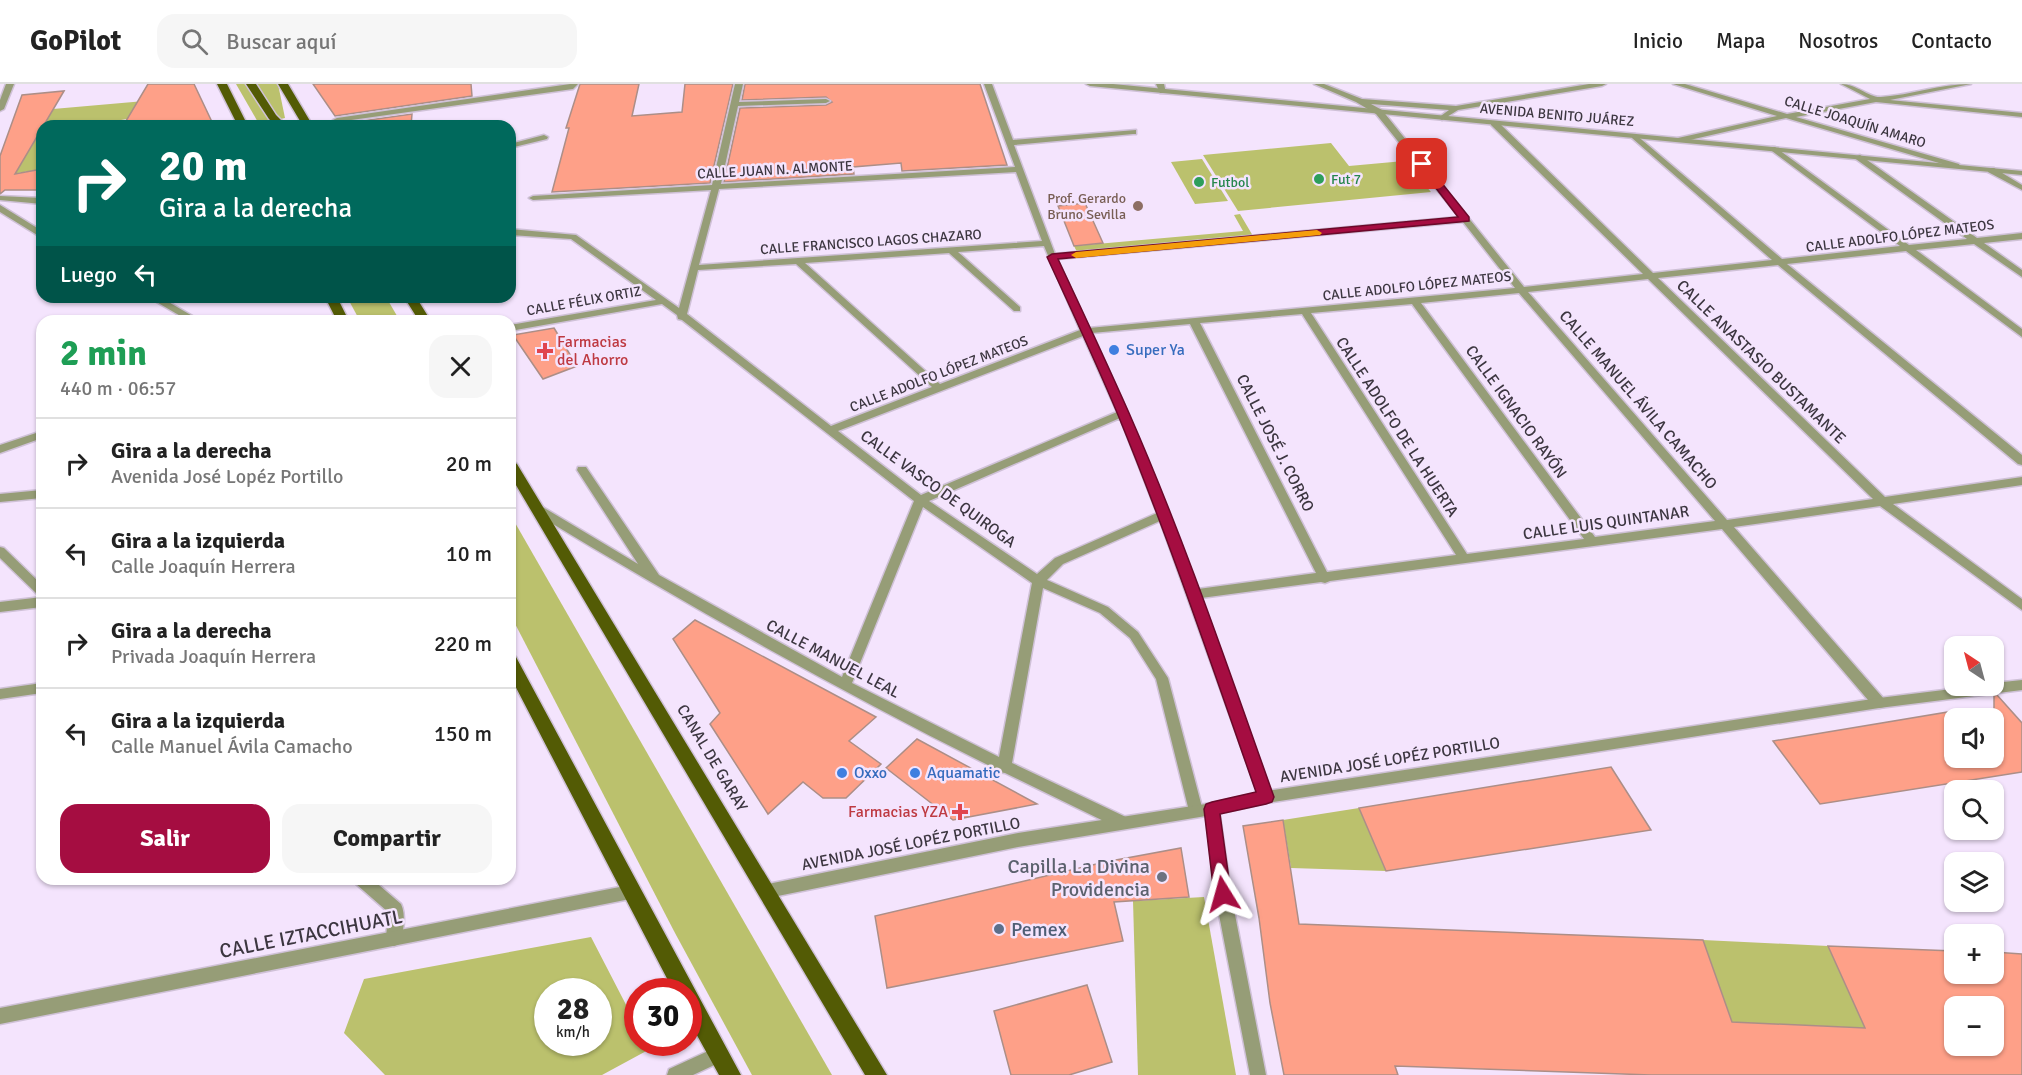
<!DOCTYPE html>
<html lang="es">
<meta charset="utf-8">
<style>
:root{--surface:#fff;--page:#f6f6f6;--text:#222;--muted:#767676;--line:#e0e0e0;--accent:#a50d41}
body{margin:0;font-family:Signika,sans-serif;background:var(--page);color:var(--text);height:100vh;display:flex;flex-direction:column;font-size:22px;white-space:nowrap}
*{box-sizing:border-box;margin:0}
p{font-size:20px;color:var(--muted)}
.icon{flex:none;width:33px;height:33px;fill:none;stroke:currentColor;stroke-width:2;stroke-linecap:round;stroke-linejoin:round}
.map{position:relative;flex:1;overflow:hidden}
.sheet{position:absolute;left:36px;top:231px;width:480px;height:570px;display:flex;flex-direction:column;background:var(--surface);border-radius:18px;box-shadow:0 2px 4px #0004}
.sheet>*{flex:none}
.top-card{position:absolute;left:36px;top:36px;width:480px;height:183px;border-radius:18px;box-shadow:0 2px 4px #0004;background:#00695c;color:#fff;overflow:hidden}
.needle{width:39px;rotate:324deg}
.controls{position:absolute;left:1944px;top:552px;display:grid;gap:12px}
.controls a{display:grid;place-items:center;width:60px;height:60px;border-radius:12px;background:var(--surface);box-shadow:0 2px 4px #0004;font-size:30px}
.speed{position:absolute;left:534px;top:894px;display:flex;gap:12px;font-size:30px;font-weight:700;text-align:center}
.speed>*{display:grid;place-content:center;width:78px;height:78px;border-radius:50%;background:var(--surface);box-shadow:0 2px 4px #0004;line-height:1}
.speed small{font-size:15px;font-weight:400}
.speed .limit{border:9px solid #d22;background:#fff;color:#111}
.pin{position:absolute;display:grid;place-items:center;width:51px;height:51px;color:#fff;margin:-26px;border-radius:12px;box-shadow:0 3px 9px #0006}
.me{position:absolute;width:66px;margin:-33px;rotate:352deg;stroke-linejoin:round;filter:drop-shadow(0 0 4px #0008)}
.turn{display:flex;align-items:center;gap:21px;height:126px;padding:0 24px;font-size:27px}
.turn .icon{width:78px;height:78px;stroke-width:2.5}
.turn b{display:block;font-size:42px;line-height:51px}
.then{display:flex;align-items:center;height:57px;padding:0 24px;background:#0003;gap:12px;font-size:22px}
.round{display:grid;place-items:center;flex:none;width:63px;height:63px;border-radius:18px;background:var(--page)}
.summary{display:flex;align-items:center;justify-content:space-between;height:102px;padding:0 24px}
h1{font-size:36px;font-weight:700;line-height:45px;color:#1e9e55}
.primary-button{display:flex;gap:12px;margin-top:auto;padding:12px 24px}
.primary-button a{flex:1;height:69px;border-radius:18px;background:var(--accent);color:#fff;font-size:24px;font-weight:700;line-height:69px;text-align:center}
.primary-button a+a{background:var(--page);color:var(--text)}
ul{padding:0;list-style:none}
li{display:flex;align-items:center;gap:18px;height:90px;padding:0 24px;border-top:2px solid var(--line)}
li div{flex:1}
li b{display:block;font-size:22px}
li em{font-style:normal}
header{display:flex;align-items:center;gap:36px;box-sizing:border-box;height:84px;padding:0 30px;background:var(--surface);border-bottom:2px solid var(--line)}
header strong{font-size:28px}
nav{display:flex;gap:33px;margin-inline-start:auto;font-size:21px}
.search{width:420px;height:54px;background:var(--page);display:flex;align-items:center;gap:15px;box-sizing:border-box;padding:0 21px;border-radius:18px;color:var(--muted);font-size:22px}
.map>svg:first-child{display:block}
.green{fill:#bbc16d;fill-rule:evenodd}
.building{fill:#fea088;stroke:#ac8e87;stroke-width:1.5;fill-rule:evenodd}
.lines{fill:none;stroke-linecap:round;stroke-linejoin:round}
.minor-casing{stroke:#cfc1d7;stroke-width:3}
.tertiary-casing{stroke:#cfc1d7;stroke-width:3}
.primary-casing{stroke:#cfc1d7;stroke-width:3}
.minor{fill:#969d77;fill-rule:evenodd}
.tertiary{fill:#969d77;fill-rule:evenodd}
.primary{fill:#535b05;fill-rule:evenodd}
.route{fill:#a50d41;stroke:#6b082a;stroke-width:1.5}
.slow{fill:#f59e0b}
.leisure-dot{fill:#2e9e5b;stroke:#f4e4fd;stroke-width:2}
.education-dot{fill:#8d6e63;stroke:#f4e4fd;stroke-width:2}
.shop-dot{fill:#3f7fe0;stroke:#f4e4fd;stroke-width:2}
.health-dot{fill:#e0444e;stroke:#f4e4fd;stroke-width:2}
.worship-dot{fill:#6b7280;stroke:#f4e4fd;stroke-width:2}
.service-dot{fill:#5c6f8a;stroke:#f4e4fd;stroke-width:2}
.labels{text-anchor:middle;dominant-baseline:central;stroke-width:5;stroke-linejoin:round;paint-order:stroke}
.far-street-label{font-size:14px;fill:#3c3640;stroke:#f4e4fd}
.far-leisure-label{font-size:14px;fill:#27864d;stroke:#f4e4fd;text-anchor:start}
.far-education-label{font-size:14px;fill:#785e54;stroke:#f4e4fd;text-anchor:end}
.health-label{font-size:16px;fill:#be3a42;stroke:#f4e4fd;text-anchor:start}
.shop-label{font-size:16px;fill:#366cbe;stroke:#f4e4fd;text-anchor:start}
.street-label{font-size:16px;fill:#3c3640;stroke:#f4e4fd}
.near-worship-label{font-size:20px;fill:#5b616d;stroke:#f4e4fd;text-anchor:end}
.near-service-label{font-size:20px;fill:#4e5e75;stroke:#f4e4fd;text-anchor:start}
.near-street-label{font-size:20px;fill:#3c3640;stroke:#f4e4fd}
</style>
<header>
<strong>GoPilot</strong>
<div class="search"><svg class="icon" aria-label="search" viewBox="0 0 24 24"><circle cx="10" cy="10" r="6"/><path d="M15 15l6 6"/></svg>Buscar aquí</div>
<nav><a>Inicio</a><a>Mapa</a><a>Nosotros</a><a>Contacto</a></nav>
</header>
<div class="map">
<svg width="2022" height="991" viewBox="0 0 2022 991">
<rect width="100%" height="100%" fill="#f4e4fd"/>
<g class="green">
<path d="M236,0H278L285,34L259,40Z"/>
<path d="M156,16L161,29L87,42H43L53,25Z"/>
<path d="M42,43V85L0,92V72Z"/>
<path d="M1331,59L1349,82L1404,77L1431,108L1238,127L1203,71Z"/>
<path d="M1202,75L1228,117L1195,120L1171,78Z"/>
<path d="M1240,130L1253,152L1077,168L1074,162L1243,147L1234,131Z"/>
<path d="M347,213H386L400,237H360Z"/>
<path d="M510,430L832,991H752L675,849L510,530Z"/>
<path d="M1359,724L1386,787L1291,784L1283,736Z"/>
<path d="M1204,813L1236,991H1138L1133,817Z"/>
<path d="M591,853L637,942L638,958L646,959L650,965L602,991H385L344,949L364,895ZM548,908H598V958H548Z"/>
<path d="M1703,856L1828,862L1865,944L1732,938Z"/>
</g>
<g class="building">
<path d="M148,0H194L212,38L193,42H123Z"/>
<path d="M313,0H471L472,12L335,32Z"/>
<path d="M580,0H639L632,32L682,28L685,0H733L710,99L552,108L569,44H566Z"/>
<path d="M745,0H980L1007,81L902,87L901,79L853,83L854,90L724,98L740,24L826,21L832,18L826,13L742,16Z"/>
<path d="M64,7L15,90L42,85V106H5L0,110V72L22,11Z"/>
<path d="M412,30L411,42H342L340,40Z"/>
<path d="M1085,119L1103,159L1074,162L1058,122Z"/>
<path d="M554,244L577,282L543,295L513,251Z"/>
<path d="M695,536L876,633L849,657L881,680L846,714H823L803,698L768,730L710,640L720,629L673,555Z"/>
<path d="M1997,611L2022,639V688L1820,720L1773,657L1954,627V674H1994V612Z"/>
<path d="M917,655L1037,720L953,736L886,684Z"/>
<path d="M1611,683L1651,746L1386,787L1359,724Z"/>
<path d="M1283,736L1299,840L1703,856L1732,938L1865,944L1828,862L1954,867V890H1994V868L2022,870V991H1651L1395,982L1398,991H1284L1270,919L1259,834L1243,742ZM1954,922H1994V962H1954Z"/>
<path d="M1181,764L1189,813L1114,818L1123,857L887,904L875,832L1105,778Z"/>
<path d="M1087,901L1112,978L1069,991H1011L994,927Z"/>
</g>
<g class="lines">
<g class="minor-casing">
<g id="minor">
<path d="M570,0H578L573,5L337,38L333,36L337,34Z"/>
<path d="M735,0H743L739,18L826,15L830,17L826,19L738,22L721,100L1015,83L984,0H992L1013,56L1136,46V50H1133L1014,61L1055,170L1459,133L1376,30L1356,18L1314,0H1324L1362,15L1456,22L1589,0H1606L1602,2L1458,26L1442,36L1438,34L1449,26L1371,20L1382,26L1524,203L1643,190L1491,41V37H1497L1653,189L1772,176L1632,54V50H1635L1782,175L1900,162L1772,67V63H1775L1909,161L1967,155L1853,73L1860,71L1977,154L2022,149V155L1984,159L2022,186V193L1974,160L1916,166L2022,245V253L1906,167L1787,180L2022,371V381L2018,380L1778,181L1658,194L1885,413L2022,393V401L1893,420L2022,515V526L1880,422L1734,443L1884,615L1886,619L1884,623L1879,624L1874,623L1722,445L1330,497L1325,499L1321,498L1201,514L1273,713L1271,717L1266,719L1261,717L1259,713L1160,437L1063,480L1047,496L1108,523L1138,548L1168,594L1203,727L1201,731L1196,733L1191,731L1189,727L1156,595L1130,554L1100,529L1043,504L1012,679L1128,734L1130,739L1128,744L1123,745L1118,744L1005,689L999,688L998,686C839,607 685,520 533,428L531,425L533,422H541L638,480L577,386L578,383H586L659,491L842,593L914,417L682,236L678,235L677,231L662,220L510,247V241L656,216L571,155L510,151V145L576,151L679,224L711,106L533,116L529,114L533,112L712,101ZM1016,88L1042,157L699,181L719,105ZM1463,138L1515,204L1089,244L1057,175ZM1044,162L1080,246L940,300L805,179L949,169L1014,227H1020V223L958,168ZM796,180L932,303L831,342L687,230L698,186ZM1648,195L1873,415L1727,436L1528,208ZM1519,209L1715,437L1595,453L1421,219ZM1412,220L1584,455L1467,470L1311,229ZM1302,230L1456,471L1327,488L1200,239ZM1190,240L1316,489L1198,505L1128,329L1092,249ZM1083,252L1117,328L921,411L838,347ZM1120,334L1157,429L1055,474L1037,490L929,417ZM923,423L1032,499L999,673L852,599Z"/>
<path d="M1156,0H1164L1166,9H1160Z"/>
<path d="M1673,0H1685L1787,30L1870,15L1841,0C1857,0 1869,14 1881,13C1911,11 1940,0 1971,0L1890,16L2022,29V33L1876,18L1796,33L1959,80L1960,82L1956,84L1786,34L1681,58L1677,56L1678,54L1777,32Z"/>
<path d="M544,51L548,53L547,55L510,64V60Z"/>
<path d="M1988,84H1994L2022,101V106L1988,88Z"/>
<path d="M0,121L42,147V154L0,128Z"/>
<path d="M148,213H160L201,237H189Z"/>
<path d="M42,347V354L0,369V361Z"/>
<path d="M42,406V414L0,418V410Z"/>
<path d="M0,463L4,464L42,501V513L38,511L0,474Z"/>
<path d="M42,513V523L0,528V518Z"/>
<path d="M42,599V609L0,615V605Z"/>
<path d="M1212,719L1217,721L1219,725L1231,810L1266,991H1250L1215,810L1205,725L1207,721Z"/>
<path d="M354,795H372L401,820C406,830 404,850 399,860L394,862L389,860L386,855L388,828L356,800Z"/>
<path d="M719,962L725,964L727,970L725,976L693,991H667L669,985Z"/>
</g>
</g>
<g class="tertiary-casing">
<g id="tertiary">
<path d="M6,0H14L4,25L0,27V16Z"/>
<path d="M1086,0H1113L2022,87V91L1090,2Z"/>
<path d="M0,112L42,114V120L0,116Z"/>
<path d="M2022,596V606L1879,624L1266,719L1212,731L1018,763L768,814L763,812L760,807L763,802L768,800L1018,749L1212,719L1266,707L1879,614L1976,602H1994V599Z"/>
<path d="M630,801L635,803L638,808L635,813L630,815L0,940V924Z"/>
</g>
</g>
<g class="primary-casing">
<g id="primary">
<path d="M217,0H227L248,42H238Z"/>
<path d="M246,0H256L276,31L287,42H276L269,35Z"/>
<path d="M278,0H288L313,42H303Z"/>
<path d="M325,213H337L349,237H337Z"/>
<path d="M404,213H416L431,237H419Z"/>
<path d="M510,375L517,380L887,991H865L510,391Z"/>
<path d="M510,571L516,573L741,991H719L688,935V908H674L510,592Z"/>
</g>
</g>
<use href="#minor" class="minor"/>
<use href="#tertiary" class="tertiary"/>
<use href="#primary" class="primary"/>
</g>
<path class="route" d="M1419,78H1425L1469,133V137L1058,175C1082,226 1106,277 1129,329C1184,454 1228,584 1274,713L1272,718L1266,720L1220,730L1231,810L1229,815L1223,818L1217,815L1214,810L1204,725L1206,720L1212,718L1256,708C1212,582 1169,455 1118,331C1096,278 1071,225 1047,173L1052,170L1458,133L1419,82Z"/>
<path class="slow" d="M1317,146L1322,149L1320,151L1076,174L1071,171L1076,168Z"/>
<g class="leisure-dot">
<circle cx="1319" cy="95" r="6"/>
<circle cx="1199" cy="98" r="6"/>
</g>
<circle class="education-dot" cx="1138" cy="122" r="6"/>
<g class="shop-dot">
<circle cx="1114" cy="266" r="6"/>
<circle cx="842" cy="689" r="6"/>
<circle cx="915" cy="689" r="6"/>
</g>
<g class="health-dot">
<path d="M542 258h6v6h6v6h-6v6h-6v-6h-6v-6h6z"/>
<path d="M957 719h6v6h6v6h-6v6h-6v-6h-6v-6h6z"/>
</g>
<circle class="worship-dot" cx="1162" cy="793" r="6"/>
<circle class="service-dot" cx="999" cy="845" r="6"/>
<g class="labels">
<g class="far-street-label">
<text transform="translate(1557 31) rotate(5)">AVENIDA BENITO JUÁREZ</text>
<text transform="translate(1855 38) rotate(17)">CALLE JOAQUÍN AMARO</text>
<text transform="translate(775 86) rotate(-3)">CALLE JUAN N. ALMONTE</text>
<text transform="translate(1900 152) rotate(-7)">CALLE ADOLFO LÓPEZ MATEOS</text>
<text transform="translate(871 158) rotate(-4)">CALLE FRANCISCO LAGOS CHAZARO</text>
<text transform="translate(1417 202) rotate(-6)">CALLE ADOLFO LÓPEZ MATEOS</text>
<text transform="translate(584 217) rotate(-10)">CALLE FÉLIX ORTIZ</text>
<text transform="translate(939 290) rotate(-21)">CALLE ADOLFO LÓPEZ MATEOS</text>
</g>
<g class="far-leisure-label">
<text x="1331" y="95">Fut 7</text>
<text x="1211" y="98">Futbol</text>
</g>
<g class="far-education-label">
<text x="1126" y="114">Prof. Gerardo<tspan x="1126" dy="16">Bruno Sevilla</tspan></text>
</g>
<g class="health-label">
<text x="557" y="258">Farmacias<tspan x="557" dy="18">del Ahorro</tspan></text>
<text x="948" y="728" text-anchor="end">Farmacias YZA</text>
</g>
<g class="shop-label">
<text x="1126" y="266">Super Ya</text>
<text x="854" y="689">Oxxo</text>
<text x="927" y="689">Aquamatic</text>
</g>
<g class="street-label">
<text transform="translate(1761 278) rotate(44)">CALLE ANASTASIO BUSTAMANTE</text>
<text transform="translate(1638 316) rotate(49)">CALLE MANUEL ÁVILA CAMACHO</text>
<text transform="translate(1516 328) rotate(54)">CALLE IGNACIO RAYÓN</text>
<text transform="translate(1397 343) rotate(57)">CALLE ADOLFO DE LA HUERTA</text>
<text transform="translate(1275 359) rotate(63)">CALLE JOSÉ J. CORRO</text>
<text transform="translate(938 405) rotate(36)">CALLE VASCO DE QUIROGA</text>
<text transform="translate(1606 439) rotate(-8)">CALLE LUIS QUINTANAR</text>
<text transform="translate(833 575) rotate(28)">CALLE MANUEL LEAL</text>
<text transform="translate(712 674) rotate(59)">CANAL DE GARAY</text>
<text transform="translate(1390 676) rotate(-9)">AVENIDA JOSÉ LOPÉZ PORTILLO</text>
<text transform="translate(911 760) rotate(-11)">AVENIDA JOSÉ LOPÉZ PORTILLO</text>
</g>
<g class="near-worship-label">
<text x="1150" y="782">Capilla La Divina<tspan x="1150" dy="23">Providencia</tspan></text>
</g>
<g class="near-service-label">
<text x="1011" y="845">Pemex</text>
</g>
<g class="near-street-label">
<text transform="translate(311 850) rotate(-11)">CALLE IZTACCIHUATL</text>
</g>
</g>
</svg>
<div class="controls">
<a><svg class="needle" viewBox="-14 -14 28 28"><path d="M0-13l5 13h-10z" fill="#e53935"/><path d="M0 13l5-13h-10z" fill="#767676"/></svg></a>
<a><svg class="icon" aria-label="sound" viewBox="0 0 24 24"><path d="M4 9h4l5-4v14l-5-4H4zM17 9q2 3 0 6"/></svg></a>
<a><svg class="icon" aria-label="search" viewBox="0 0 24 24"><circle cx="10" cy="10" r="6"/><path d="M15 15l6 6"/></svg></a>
<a><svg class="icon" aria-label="layers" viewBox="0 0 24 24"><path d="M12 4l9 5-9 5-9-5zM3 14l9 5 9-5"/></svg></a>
<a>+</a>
<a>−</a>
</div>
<div class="speed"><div>28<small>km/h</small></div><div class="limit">30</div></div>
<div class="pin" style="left:1422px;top:80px;background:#d93025"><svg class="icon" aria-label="arrive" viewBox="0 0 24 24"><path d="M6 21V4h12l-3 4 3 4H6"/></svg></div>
<svg class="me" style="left:1223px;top:810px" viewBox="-20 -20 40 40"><path d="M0-17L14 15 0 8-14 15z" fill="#a50d41" stroke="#fff" stroke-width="4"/></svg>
<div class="top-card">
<div class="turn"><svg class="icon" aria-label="right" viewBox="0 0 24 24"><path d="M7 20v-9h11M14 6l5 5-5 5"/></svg><div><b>20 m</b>Gira a la derecha</div></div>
<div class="then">Luego<svg class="icon" aria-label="left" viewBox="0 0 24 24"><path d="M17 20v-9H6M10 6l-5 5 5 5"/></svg></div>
</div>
<section class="sheet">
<div class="summary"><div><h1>2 min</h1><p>440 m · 06:57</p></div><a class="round"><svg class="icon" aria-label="close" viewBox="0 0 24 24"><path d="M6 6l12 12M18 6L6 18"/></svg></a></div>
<ul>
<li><svg class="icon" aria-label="right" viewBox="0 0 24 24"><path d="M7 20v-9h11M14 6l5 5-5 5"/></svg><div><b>Gira a la derecha</b><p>Avenida José Lopéz Portillo</p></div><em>20 m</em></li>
<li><svg class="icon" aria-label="left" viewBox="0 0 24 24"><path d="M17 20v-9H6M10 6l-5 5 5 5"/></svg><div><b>Gira a la izquierda</b><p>Calle Joaquín Herrera</p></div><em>10 m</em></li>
<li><svg class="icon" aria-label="right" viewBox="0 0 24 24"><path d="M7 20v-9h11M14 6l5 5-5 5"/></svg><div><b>Gira a la derecha</b><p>Privada Joaquín Herrera</p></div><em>220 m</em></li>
<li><svg class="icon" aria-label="left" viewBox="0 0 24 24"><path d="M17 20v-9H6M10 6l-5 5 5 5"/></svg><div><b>Gira a la izquierda</b><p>Calle Manuel Ávila Camacho</p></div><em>150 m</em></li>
</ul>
<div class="primary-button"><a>Salir</a><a>Compartir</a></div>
</section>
</div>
